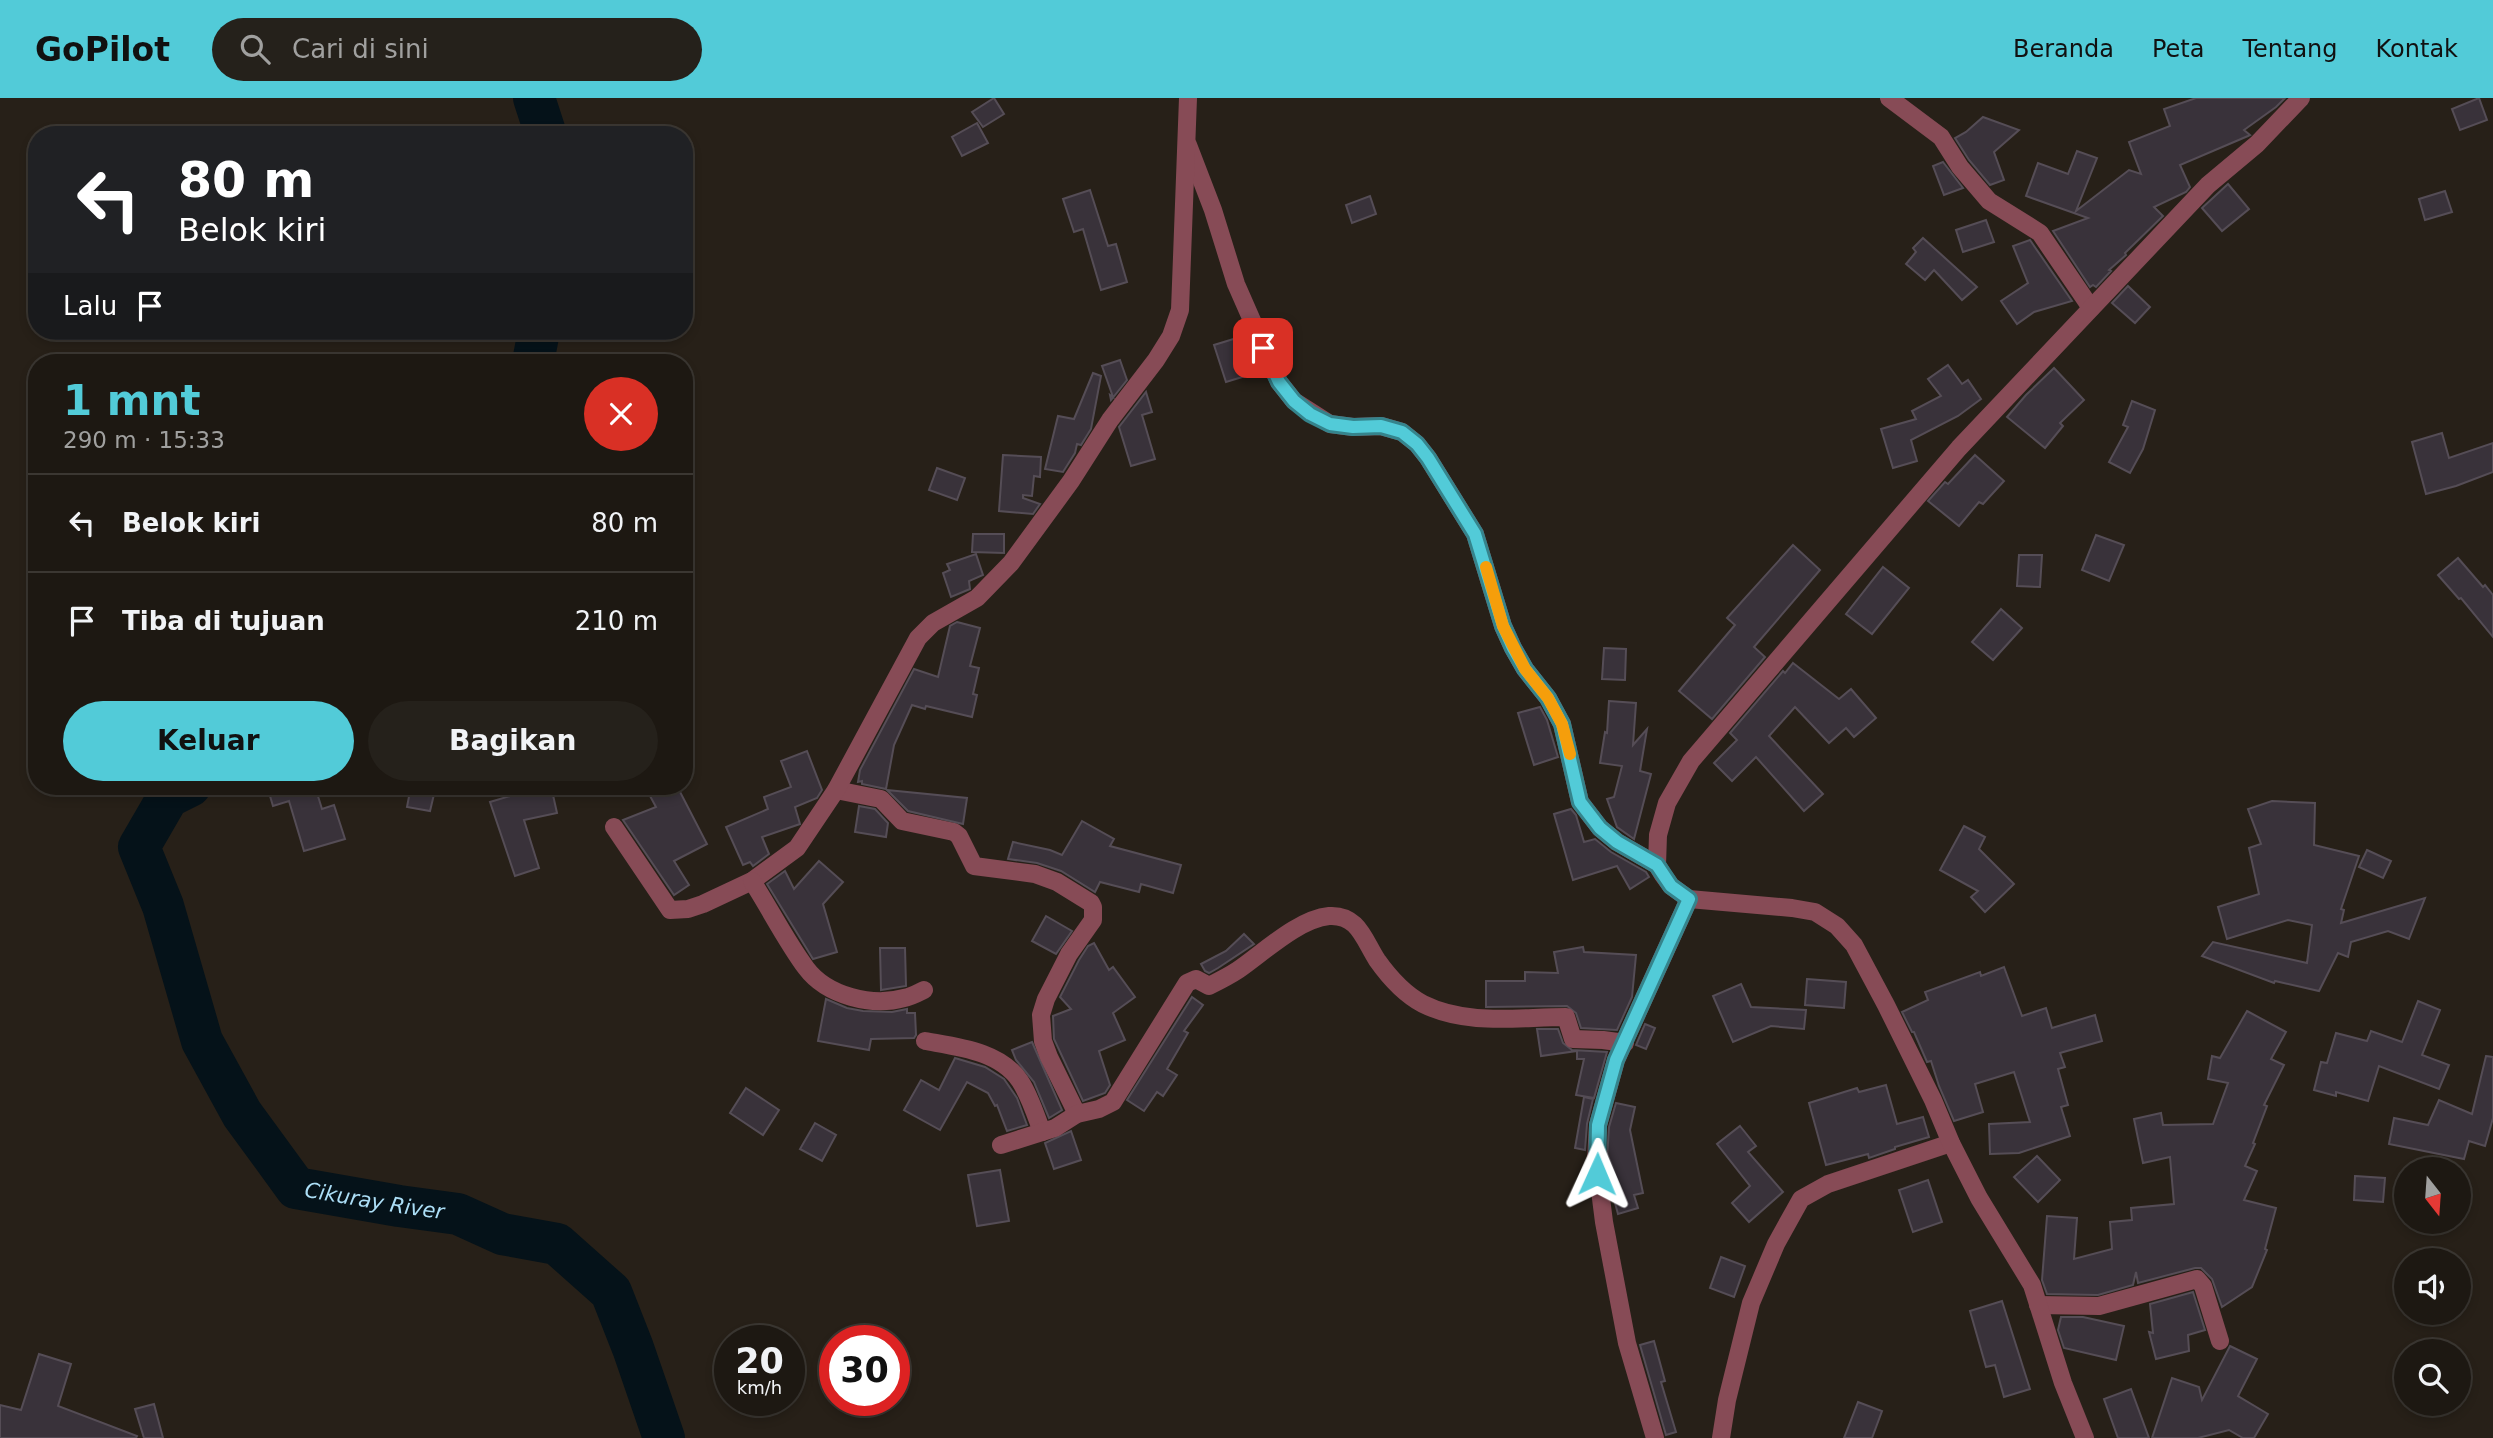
<!DOCTYPE html>
<html lang="id">
<meta charset="utf-8">
<style>
:root{--surface:#1d1812;--page:#25211b;--text:#f1f3f6;--muted:#a0a09f;--line:#3b3732;--accent:#52cbd8}
body{margin:0;font-family:"DejaVu Sans",sans-serif;background:var(--page);color:var(--text);height:100vh;display:flex;flex-direction:column;font-size:26px;white-space:nowrap}
*{box-sizing:border-box;margin:0}
p{font-size:23px;color:var(--muted)}
.icon{flex:none;width:38px;height:38px;fill:none;stroke:currentColor;stroke-width:2;stroke-linecap:round;stroke-linejoin:round}
.map{position:relative;flex:1;overflow:hidden}
.side{position:absolute;left:28px;top:256px;width:665px;height:441px;display:flex;flex-direction:column;background:var(--surface);border-radius:28px;box-shadow:0 4px 10px #0003,0 0 0 2px var(--line)}
.side>*{flex:none}
.top-card{position:absolute;left:28px;top:28px;width:665px;height:214px;border-radius:28px;box-shadow:0 4px 10px #0003,0 0 0 2px var(--line);background:#202124;color:#fff;overflow:hidden}
.needle{width:46px;rotate:163deg}
.controls{position:absolute;left:2394px;top:1059px;display:grid;gap:14px}
.controls a{display:grid;place-items:center;width:77px;height:77px;border-radius:50%;background:var(--surface);box-shadow:0 4px 10px #0003,0 0 0 2px var(--line);font-size:35px}
.speed{position:absolute;left:714px;top:1227px;display:flex;gap:14px;font-size:35px;font-weight:700;text-align:center}
.speed>*{display:grid;place-content:center;width:91px;height:91px;border-radius:50%;background:var(--surface);box-shadow:0 4px 10px #0003,0 0 0 2px var(--line);line-height:1}
.speed small{font-size:18px;font-weight:400}
.speed .limit{border:10px solid #d22;background:#fff;color:#111}
.pin{position:absolute;display:grid;place-items:center;width:60px;height:60px;color:#fff;margin:-30px;border-radius:14px;box-shadow:0 4px 10px #0006}
.me{position:absolute;width:77px;margin:-38px;rotate:1deg;stroke-linejoin:round;filter:drop-shadow(0 0 5px #0008)}
.turn{display:flex;align-items:center;gap:24px;height:147px;padding:0 35px;font-size:32px}
.turn .icon{width:91px;height:91px;stroke-width:2.5}
.turn b{display:block;font-size:49px;line-height:60px}
.then{display:flex;align-items:center;height:66px;padding:0 35px;background:#0003;gap:14px;font-size:26px}
.round{display:grid;place-items:center;flex:none;width:74px;height:74px;border-radius:37px;background:var(--page)}
.headline{display:flex;align-items:center;justify-content:space-between;height:119px;padding:0 35px}
h1{font-size:42px;font-weight:700;line-height:52px;color:var(--accent)}
.button{display:flex;gap:14px;margin-top:auto;padding:14px 35px}
.button a{flex:1;height:80px;border-radius:42px;background:var(--accent);color:#111;font-size:28px;font-weight:700;line-height:80px;text-align:center}
.button a+a{background:var(--page);color:var(--text)}
ul{padding:0;list-style:none}
li{display:flex;align-items:center;gap:21px;height:98px;padding:0 35px;border-top:2px solid var(--line)}
li div{flex:1}
li b{display:block;font-size:26px}
li em{font-style:normal}
header{display:flex;align-items:center;gap:42px;box-sizing:border-box;height:98px;padding:0 35px;background:var(--accent);color:#111}
header strong{font-size:33px}
nav{display:flex;gap:38px;margin-inline-start:auto;font-size:24px}
.search{width:490px;height:63px;background:var(--page);display:flex;align-items:center;gap:18px;box-sizing:border-box;padding:0 24px;border-radius:38px;color:var(--muted);font-size:26px}
.map>svg:first-child{display:block}
.lines{fill:none;stroke-linecap:round;stroke-linejoin:round}
.river{stroke:#051219;stroke-width:42}
.building{fill:#39323a;stroke:#554d56;stroke-width:2}
.minor{stroke:#874b56;stroke-width:18}
.route-casing{stroke:#35848c;stroke-width:18}
.route{stroke:#52cbd8;stroke-width:12}
.slow{stroke:#f59e0b;stroke-width:12}
.labels{text-anchor:middle;dominant-baseline:central;stroke-width:5;stroke-linejoin:round;paint-order:stroke}
.water-label{font-size:21px;font-style:italic;fill:#acdef6;stroke:#272018}
</style>
<header>
<strong>GoPilot</strong>
<div class="search"><svg class="icon" aria-label="search" viewBox="0 0 24 24"><circle cx="10" cy="10" r="6"/><path d="M15 15l6 6"/></svg>Cari di sini</div>
<nav><a>Beranda</a><a>Peta</a><a>Tentang</a><a>Kontak</a></nav>
</header>
<div class="map">
<svg width="2493" height="1340" viewBox="0 0 2493 1340">
<rect width="100%" height="100%" fill="#272018"/>
<g class="lines">
<g class="river">
<path d="M534,0L546,37"/>
<path d="M533,264L539,233"/>
<path id="s1" d="M190,688L168,699L139,749L163,808L202,943L242,1016L296,1090L399,1108L458,1116L502,1136L557,1146L611,1194L633,1250L664,1340"/>
</g>
</g>
<g class="building">
<path d="M994,0L1004,16L983,29L972,14Z"/>
<path d="M2196,0H2285L2276,9L2244,32L2250,37L2248,38L2180,67L2190,89L2186,94L2154,109L2163,118L2125,155L2126,157L2109,172L2111,173L2096,189L2093,187L2090,189L2053,133L2088,120L2026,98L2038,65L2068,76L2077,53L2097,60L2076,113L2129,72L2141,76L2129,44L2170,28L2164,11Z"/>
<path d="M2479,0L2487,22L2460,32L2452,11Z"/>
<path d="M1983,19L2019,32L1994,54L2004,82L1990,87L1969,62L1955,40L1966,34Z"/>
<path d="M977,25L988,45L962,58L952,39Z"/>
<path d="M1943,64L1963,90L1944,97L1933,68Z"/>
<path d="M2228,86L2249,111L2222,133L2202,110Z"/>
<path d="M1090,92L1108,148L1116,146L1127,184L1101,192L1083,131L1074,134L1063,101Z"/>
<path d="M2445,93L2452,114L2425,122L2419,101Z"/>
<path d="M1370,98L1376,116L1352,125L1346,107Z"/>
<path d="M1986,122L1994,144L1963,154L1956,132Z"/>
<path d="M1923,140L1977,189L1962,202L1934,172L1925,182L1906,166L1916,154L1913,150Z"/>
<path d="M2030,142L2072,203L2034,214L2017,226L2001,203L2028,185L2013,148Z"/>
<path d="M2128,188L2150,209L2135,225L2112,205Z"/>
<path d="M1240,239L1252,276L1226,284L1214,247Z"/>
<path d="M1120,262L1127,282L1111,302L1110,297L1113,299L1102,268Z"/>
<path d="M1948,267L1962,286L1968,282L1981,301L1958,318L1911,342L1917,363L1893,370L1881,331L1916,321L1912,313L1941,298L1928,281Z"/>
<path d="M2054,270L2084,302L2060,325L2063,328L2045,350L2007,319L2026,297Z"/>
<path d="M1093,275L1101,278L1091,331L1081,347L1077,346L1075,355L1063,374L1045,371L1058,318L1074,321Z"/>
<path d="M1146,294L1152,314L1142,317L1155,361L1131,368L1119,329Z"/>
<path d="M2132,303L2155,312L2143,351L2130,375L2109,364L2128,329L2123,327Z"/>
<path d="M2442,335L2449,360L2493,345V374L2456,388L2426,396L2412,344Z"/>
<path d="M1003,357L1041,359L1040,379L1034,378L1032,398L1023,397V400L1040,406L1033,416L999,413Z"/>
<path d="M1975,357L2004,383L1983,406L1979,404L1959,428L1928,403L1945,384L1948,386Z"/>
<path d="M937,370L965,380L957,402L929,392Z"/>
<path d="M973,436H1004V455L972,454Z"/>
<path d="M2096,437L2124,447L2109,483L2082,472Z"/>
<path d="M1793,447L1820,472L1754,549L1765,559L1712,621L1679,593L1735,527L1727,520Z"/>
<path d="M976,456L983,477L969,483L970,491L951,499L943,475L950,472L947,466Z"/>
<path d="M2019,457H2042L2040,489L2017,488Z"/>
<path d="M2458,460L2483,489L2485,487L2493,497V539L2461,500L2459,501L2438,477Z"/>
<path d="M1883,469L1909,490L1872,536L1846,516Z"/>
<path d="M2001,511L2022,530L1993,562L1972,544Z"/>
<path d="M957,524L980,530L970,568L979,570L973,596L977,597L972,619L926,608L925,611L912,607L894,647L886,691L862,686V683L858,684L860,672L914,571L938,579L950,528Z"/>
<path d="M1604,550L1626,551L1625,582L1602,581Z"/>
<path d="M1793,565L1839,601L1851,591L1876,620L1854,639L1846,630L1829,645L1795,609L1769,638L1823,696L1804,713L1756,659L1732,683L1714,665L1737,642L1730,635L1783,573L1785,575Z"/>
<path d="M1609,603L1636,605L1633,647L1647,631L1640,673L1651,676L1634,741L1617,729L1607,701L1614,699L1622,668L1600,665L1605,634L1607,635Z"/>
<path d="M1540,609L1547,622L1558,659L1534,667L1518,615Z"/>
<path d="M807,653L822,692L817,700L795,709L800,726L762,739L769,756L753,768L750,764L743,767L726,729L768,711L764,699L791,689L781,663Z"/>
<path d="M267,688H324V693L317,695L322,711L334,707L345,741L304,753L289,703L273,708Z"/>
<path d="M411,688H436L430,713L407,709Z"/>
<path d="M519,688H551L557,715L524,722L539,770L515,778L490,704L520,695Z"/>
<path d="M670,688H677L707,746L674,763L689,787L674,797L623,722L656,709L650,698Z"/>
<path d="M887,692L967,700L963,726L908,713Z"/>
<path d="M2272,703L2315,705L2314,747L2359,758L2341,811L2344,812L2341,825L2425,800L2409,841L2388,833L2351,844L2348,859L2338,855L2319,893L2275,883L2274,885L2202,858L2213,844L2307,865L2312,827L2288,822L2227,841L2218,809L2259,796L2249,750L2261,746L2248,711Z"/>
<path d="M859,708L875,711L888,725L886,739L855,734Z"/>
<path d="M1571,711L1576,717L1584,744L1595,741L1611,754L1646,774L1649,779L1630,791L1617,768L1573,782L1554,716Z"/>
<path d="M1082,723L1114,741L1110,748L1181,767L1173,795L1141,786L1139,794L1100,784L1095,794L1061,773L1037,765L1008,761L1013,744L1050,752L1062,757Z"/>
<path d="M1964,728L1985,739L1979,751L2014,786L1985,814L1971,799L1978,793L1940,772Z"/>
<path d="M2367,752L2391,763L2383,780L2359,769Z"/>
<path d="M819,763L843,784L823,806L837,854L813,861L767,786L785,773L794,791Z"/>
<path d="M1046,818L1072,833L1056,856L1032,843Z"/>
<path d="M1244,836L1254,846L1218,870L1209,875L1205,873L1201,866L1226,853Z"/>
<path d="M1094,845L1109,872L1113,869L1135,899L1113,915L1125,942L1099,953L1110,987L1105,995L1083,1003L1054,941L1053,918L1071,911L1060,899L1079,862L1088,848Z"/>
<path d="M1583,849L1584,854L1636,857L1632,899L1617,932L1581,930L1576,915L1567,908L1486,909V883H1525V874L1558,875L1554,854Z"/>
<path d="M880,850H905L906,888L881,892Z"/>
<path d="M2004,869L2022,918L2046,910L2052,930L2095,917L2102,943L2060,955L2065,969L2058,971L2068,1007L2061,1009L2070,1038L2019,1055L1990,1056L1989,1026L2030,1024L2014,974L1975,986L1983,1014L1954,1023L1939,988L1931,963L1927,964L1914,934H1912L1902,914L1928,902L1925,894L1980,874L1981,878Z"/>
<path d="M1807,881L1846,884L1844,910L1805,907Z"/>
<path d="M1741,886L1751,909L1806,912L1804,931L1771,928L1733,944L1713,898Z"/>
<path d="M1192,899L1203,907L1184,933L1188,935L1167,971L1177,977L1163,998L1157,994L1144,1013L1127,1002Z"/>
<path d="M826,901L847,910L863,913L892,914L907,911V915H915L916,937L914,940L871,941L869,952L818,943Z"/>
<path d="M2418,903L2440,912L2422,957L2449,967L2439,991L2379,968L2368,1003L2336,994V998L2314,992L2321,964L2327,965L2336,935L2367,943L2371,933L2402,944Z"/>
<path d="M2247,913L2286,934L2271,961L2284,967L2264,1007L2267,1008L2253,1045L2255,1046L2245,1068L2257,1073L2244,1102L2276,1110L2265,1151L2267,1152L2252,1189L2222,1209L2212,1181L2201,1170H2195L2138,1185L2136,1174L2133,1187L2098,1197L2047,1196L2042,1182L2047,1118L2077,1120L2074,1161L2112,1151L2110,1124L2132,1122L2131,1110L2174,1106L2170,1059L2143,1065L2134,1021L2161,1015L2163,1027L2213,1026L2228,985L2208,981L2212,958L2220,960Z"/>
<path d="M1645,926L1655,930L1646,951L1636,947Z"/>
<path d="M1537,931H1558L1563,945L1572,952L1607,954L1594,1000L1576,997L1584,961H1577V953L1541,958Z"/>
<path d="M1032,944L1062,1012L1049,1020L1034,984L1016,962L1012,952Z"/>
<path d="M2486,958L2493,959V1020L2485,1048L2469,1043L2464,1061L2389,1046L2394,1020L2428,1027L2439,1002L2472,1016Z"/>
<path d="M955,960L985,969L1004,981L1017,1000L1027,1027L1007,1033L997,1007L995,1008L988,995L967,984L940,1032L904,1012L921,982L939,992Z"/>
<path d="M1886,987L1897,1026L1923,1019L1929,1039L1895,1049V1051L1869,1060L1868,1056L1826,1067L1809,1005L1857,990L1859,994Z"/>
<path d="M746,990L779,1012L763,1037L730,1015Z"/>
<path d="M1584,999L1593,1001L1587,1026L1585,1052L1575,1050Z"/>
<path d="M1616,1005L1635,1009L1630,1032L1643,1095L1634,1097L1638,1110L1618,1116L1612,1094L1607,1061L1609,1029Z"/>
<path d="M815,1025L836,1037L822,1063L800,1051Z"/>
<path d="M1740,1028L1756,1048L1748,1054L1783,1094L1749,1124L1732,1105L1750,1088L1717,1046Z"/>
<path d="M1071,1033L1081,1062L1054,1071L1045,1045Z"/>
<path d="M2037,1058L2060,1082L2038,1104L2014,1079Z"/>
<path d="M1000,1072L1009,1123L977,1128L968,1077Z"/>
<path d="M2355,1078L2385,1080L2383,1104L2354,1102Z"/>
<path d="M1928,1082L1942,1124L1913,1134L1899,1092Z"/>
<path d="M1721,1159L1745,1168L1734,1199L1710,1190Z"/>
<path d="M2193,1194L2205,1232L2188,1237L2189,1253L2156,1261L2149,1234L2153,1235L2150,1206Z"/>
<path d="M2002,1203L2030,1291L2004,1299L1995,1267L1986,1269L1970,1213Z"/>
<path d="M2061,1219H2083L2124,1228L2116,1262L2064,1250L2058,1232Z"/>
<path d="M1654,1243L1665,1283L1661,1284L1676,1334L1666,1337L1640,1247Z"/>
<path d="M2230,1248L2257,1261L2238,1298L2268,1316L2254,1340H2243L2229,1332L2198,1340H2152L2172,1280L2199,1289L2202,1302Z"/>
<path d="M39,1256L71,1266L58,1308L137,1338L136,1340H0V1307L21,1312Z"/>
<path d="M2131,1291L2149,1340H2118L2104,1301Z"/>
<path d="M1858,1304L1882,1313L1872,1340H1844Z"/>
<path d="M154,1306L163,1340H144L135,1311Z"/>
</g>
<g class="lines">
<g class="minor">
<path d="M1889,0L1941,39L1960,69L1989,103L2040,135L2091,210"/>
<path d="M1188,47L1213,112L1236,186L1279,284L1294,303L1330,326L1353,329L1381,328L1402,334L1417,346L1428,360L1475,436L1503,528L1513,550L1525,571L1548,600L1562,626L1580,704L1600,730L1617,744L1657,767"/>
<path d="M836,692L881,701L902,723L954,734L959,738L974,768L1035,776L1057,784L1091,805L1093,809V822L1069,856L1046,901L1041,917L1043,943L1049,959L1077,1016"/>
<path d="M614,729L670,812L688,811L703,806L752,783L797,750L836,692L918,540L933,525L977,500L1011,465L1071,383L1110,322L1156,262L1171,238L1180,212L1188,0"/>
<path d="M752,783C770,811 786,843 806,870C827,898 872,909 904,900C911,899 918,895 924,892"/>
<path d="M925,943C958,949 1000,953 1020,983C1030,998 1036,1018 1042,1034"/>
<path d="M1001,1047L1055,1030L1077,1016L1099,1011L1113,1004L1187,885L1196,881L1209,888C1219,883 1229,878 1238,872C1263,855 1298,821 1329,818C1358,816 1364,842 1377,862C1389,879 1404,896 1423,906C1467,928 1518,919 1566,919L1573,941L1603,942L1625,945"/>
<path d="M2038,1207L2099,1208L2197,1181L2203,1188L2220,1243"/>
<path d="M1655,1340L1627,1245L1604,1124L1596,1061L1598,1027L1616,962L1689,801"/>
<path d="M1721,1340L1727,1302L1751,1205L1776,1146L1801,1101L1828,1086L1951,1045"/>
<path d="M2085,1340L2063,1285L2032,1187L1979,1100L1951,1045L1933,1002L1886,907L1854,847L1837,828L1815,814L1792,810L1689,801L1671,788L1663,777L1657,767L1658,737L1667,705L1691,663L1959,350L2208,87L2257,46L2301,0"/>
</g>
</g>
<g class="lines">
<g class="route-casing">
<path id="route" d="M1263,250L1279,284L1294,303L1310,316L1330,326L1353,329L1381,328L1402,334L1417,346L1428,360L1475,436L1503,528L1513,550L1525,571L1548,600L1562,626L1580,704L1600,730L1617,744L1657,767L1671,788L1689,801L1616,962L1598,1027L1597,1076"/>
</g>
<use href="#route" class="route"/>
<path class="slow" d="M1486,469L1503,528L1525,571L1548,600L1562,626L1570,656"/>
</g>
<g class="labels">
<g class="water-label">
<text stroke="none"><textPath href="#s1" startOffset="541">Cikuray River</textPath></text>
</g>
</g>
</svg>
<div class="controls">
<a><svg class="needle" viewBox="-14 -14 28 28"><path d="M0-13l5 13h-10z" fill="#e53935"/><path d="M0 13l5-13h-10z" fill="#a0a09f"/></svg></a>
<a><svg class="icon" aria-label="sound" viewBox="0 0 24 24"><path d="M4 9h4l5-4v14l-5-4H4zM17 9q2 3 0 6"/></svg></a>
<a><svg class="icon" aria-label="search" viewBox="0 0 24 24"><circle cx="10" cy="10" r="6"/><path d="M15 15l6 6"/></svg></a>
</div>
<div class="speed"><div>20<small>km/h</small></div><div class="limit">30</div></div>
<div class="pin" style="left:1263px;top:250px;background:#d93025"><svg class="icon" aria-label="arrive" viewBox="0 0 24 24"><path d="M6 21V4h12l-3 4 3 4H6"/></svg></div>
<svg class="me" style="left:1597px;top:1076px" viewBox="-20 -20 40 40"><path d="M0-17L14 15 0 8-14 15z" fill="#52cbd8" stroke="#fff" stroke-width="4"/></svg>
<div class="top-card">
<div class="turn"><svg class="icon" aria-label="left" viewBox="0 0 24 24"><path d="M17 20v-9H6M10 6l-5 5 5 5"/></svg><div><b>80 m</b>Belok kiri</div></div>
<div class="then">Lalu<svg class="icon" aria-label="arrive" viewBox="0 0 24 24"><path d="M6 21V4h12l-3 4 3 4H6"/></svg></div>
</div>
<section class="side">
<div class="headline"><div><h1>1 mnt</h1><p>290 m · 15:33</p></div><a class="round" style="background:#d93025;color:#fff"><svg class="icon" aria-label="close" viewBox="0 0 24 24"><path d="M6 6l12 12M18 6L6 18"/></svg></a></div>
<ul>
<li><svg class="icon" aria-label="left" viewBox="0 0 24 24"><path d="M17 20v-9H6M10 6l-5 5 5 5"/></svg><div><b>Belok kiri</b></div><em>80 m</em></li>
<li><svg class="icon" aria-label="arrive" viewBox="0 0 24 24"><path d="M6 21V4h12l-3 4 3 4H6"/></svg><div><b>Tiba di tujuan</b></div><em>210 m</em></li>
</ul>
<div class="button"><a>Keluar</a><a>Bagikan</a></div>
</section>
</div>
